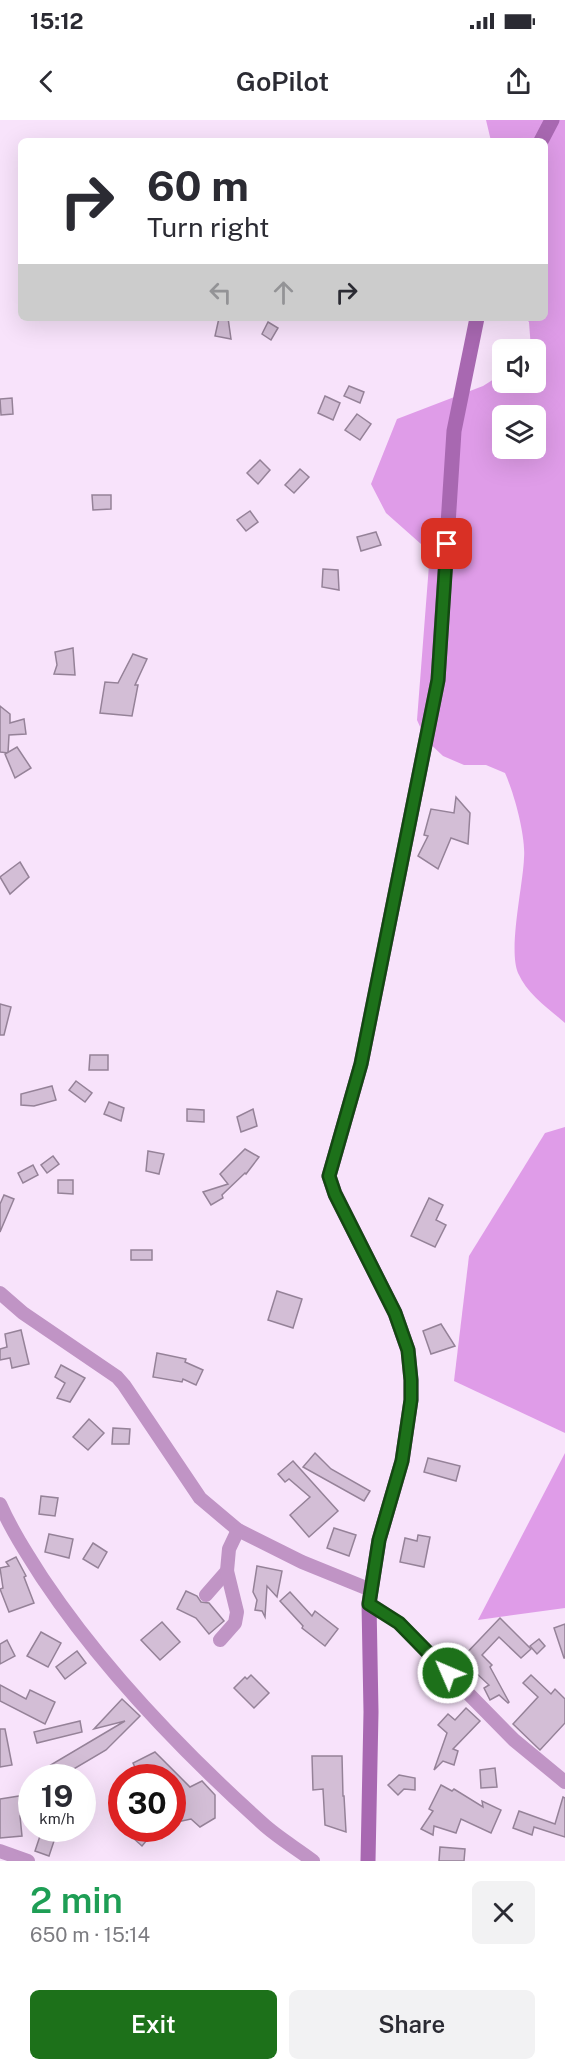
<!DOCTYPE html>
<meta charset="utf-8">
<style>
:root{--surface:#fff;--page:#f2f2f3;--text:#2b2b33;--muted:#7c7c81;--accent:#1d711a}
body{margin:0;font-family:"Public Sans",sans-serif;background:var(--page);color:var(--text);height:100vh;display:flex;flex-direction:column;font-size:22px;white-space:nowrap}
*{box-sizing:border-box;margin:0}
p{font-size:20px;color:var(--muted)}
.icon{flex:none;width:33px;height:33px;fill:none;stroke:currentColor;stroke-width:2;stroke-linecap:round;stroke-linejoin:round}
.map{position:relative;height:1741px;overflow:hidden}
.details{display:flex;flex-direction:column;background:var(--surface);flex:1}
.details>*{flex:none}
.top-card{position:absolute;left:18px;top:18px;width:530px;height:183px;border-radius:9px;box-shadow:0 6px 24px #0002;background:#fff;color:var(--text);overflow:hidden}
.buttons{position:absolute;left:492px;top:219px;display:grid;gap:12px}
.buttons a{display:grid;place-items:center;width:54px;height:54px;border-radius:9px;background:var(--surface);box-shadow:0 6px 24px #0002;font-size:30px}
.speed{position:absolute;left:18px;top:1644px;display:flex;gap:12px;font-size:30px;font-weight:700;text-align:center}
.speed>*{display:grid;place-content:center;width:78px;height:78px;border-radius:50%;background:var(--surface);box-shadow:0 6px 24px #0002;line-height:1}
.speed small{font-size:15px;font-weight:400}
.speed .limit{border:9px solid #d22;background:#fff;color:#111}
.pin{position:absolute;display:grid;place-items:center;width:51px;height:51px;color:#fff;margin:-26px;border-radius:12px;box-shadow:0 3px 9px #0006}
.me{position:absolute;width:66px;margin:-33px;rotate:315deg;stroke-linejoin:round;filter:drop-shadow(0 0 4px #0008)}
.turn{display:flex;align-items:center;gap:21px;height:126px;padding:0 30px;font-size:27px}
.turn .icon{width:78px;height:78px;stroke-width:2.5}
.turn b{display:block;font-size:42px;line-height:51px}
.lanes{display:flex;align-items:center;height:57px;padding:0 30px;background:#0003;justify-content:center;gap:30px;direction:ltr}
.lanes .off{opacity:.35}
.round{display:grid;place-items:center;flex:none;width:63px;height:63px;border-radius:9px;background:var(--page)}
.head{display:flex;align-items:center;justify-content:space-between;height:102px;padding:0 30px}
h1{font-size:36px;font-weight:600;line-height:45px;color:#1e9e55}
.button{display:flex;gap:12px;margin-top:auto;padding:12px 30px}
.button a{flex:1;height:69px;border-radius:9px;background:var(--accent);color:#fff;font-size:24px;font-weight:600;line-height:69px;text-align:center}
.button a+a{background:var(--page);color:var(--text)}
.status{display:flex;justify-content:space-between;align-items:center;height:42px;padding:0 30px;background:var(--surface);direction:ltr}
.status svg{height:16px;fill:currentColor}
header{display:flex;justify-content:space-between;align-items:center;height:78px;padding:0 30px;background:var(--surface);font-size:27px;font-weight:600}
.map>svg:first-child{display:block}
.forest{fill:#df9ce8;fill-rule:evenodd}
.building{fill:#d3bed6;stroke:#958298;stroke-width:1.5}
.lines{fill:none;stroke-linecap:round;stroke-linejoin:round}
.street{stroke:#c094c5;stroke-width:14}
.secondary{stroke:#a868b1;stroke-width:15}
.route-casing{stroke:#134911;stroke-width:15}
.route{stroke:#1d711a;stroke-width:10}
</style>
<div class="status"><b>15:12</b><svg viewBox="0 0 49 12"><path d="M0 12V9h3v3zM5 12V6h3v6zM10 12V3h3v9zM15 12V0h3v12zM26 1h20v11H26zM47 4h2v5h-2z"/></svg></div>
<header><svg class="icon" aria-label="back" viewBox="0 0 24 24"><path d="M15 5l-7 7 7 7"/></svg>GoPilot<svg class="icon" aria-label="share" viewBox="0 0 24 24"><path d="M12 15V3M7 8l5-5 5 5M5 13v7h14v-7"/></svg></header>
<div class="map">
<svg width="565" height="1741" viewBox="0 0 565 1741">
<rect width="100%" height="100%" fill="#f8e3fb"/>
<g class="forest">
<path d="M486,0H565V903C547,887 528,875 518,853C508,829 523,766 524,738C526,716 514,673 505,653L486,645H464L443,636L426,620L417,600L430,432L386,393L371,364L397,299L483,266L502,254V262H536V230L531,229L529,202L525,198H544V21H491ZM502,296H536V328H502Z"/>
<path d="M565,1007V1313L454,1261L469,1136L545,1013Z"/>
<path d="M565,1333V1488L478,1500Z"/>
</g>
<g class="building">
<path d="M219,198H228L231,219L215,216Z"/>
<path d="M268,202L278,208L271,220L262,214Z"/>
<path d="M349,266L364,272L360,283L344,276Z"/>
<path d="M325,276L340,283L333,300L318,293Z"/>
<path d="M12,278L13,294L1,295L0,279Z"/>
<path d="M357,294L371,304L360,320L345,310Z"/>
<path d="M260,340L270,350L258,364L247,353Z"/>
<path d="M300,349L309,357L294,373L285,365Z"/>
<path d="M92,375H111V389L93,390Z"/>
<path d="M250,391L258,402L246,411L237,400Z"/>
<path d="M376,412L381,425L361,431L357,417Z"/>
<path d="M323,449L338,450L339,470L322,467Z"/>
<path d="M73,528L75,555L54,554L57,545L55,532Z"/>
<path d="M133,534L147,539L135,565H138L132,596L100,593L105,562L118,563Z"/>
<path d="M0,586L10,594V603L24,599L26,614L9,615L8,633L0,632Z"/>
<path d="M17,627L31,648L15,658L5,634Z"/>
<path d="M456,677L470,693L468,724L451,718L438,749L418,736L428,716L424,715L431,689L454,693Z"/>
<path d="M20,742L29,757L10,774L0,757Z"/>
<path d="M0,884L11,887L4,915H0Z"/>
<path d="M90,935H108V950H89Z"/>
<path d="M76,961L92,973L85,982L69,970Z"/>
<path d="M52,966L56,980L34,986L21,985V974Z"/>
<path d="M109,982L124,988L121,1001L104,994Z"/>
<path d="M187,989L204,990V1002L187,1001Z"/>
<path d="M253,989L257,1006L241,1012L237,997Z"/>
<path d="M245,1029L259,1037L246,1054L245,1053L222,1075L223,1078L211,1085L203,1072L228,1064L220,1054Z"/>
<path d="M148,1031L164,1034L159,1054L146,1051Z"/>
<path d="M53,1036L59,1044L47,1053L41,1045Z"/>
<path d="M33,1045L38,1055L23,1063L18,1053Z"/>
<path d="M58,1060H73V1074L58,1073Z"/>
<path d="M4,1075L14,1079L0,1112V1084Z"/>
<path d="M429,1078L443,1085L436,1100L446,1105L435,1127L411,1116Z"/>
<rect x="131" y="1130" width="21" height="10"/>
<path d="M277,1171L302,1179L293,1208L268,1200Z"/>
<path d="M441,1204L455,1226L431,1234L423,1211Z"/>
<path d="M21,1210L29,1244L12,1248L10,1238L0,1240V1229L7,1227L5,1214Z"/>
<path d="M157,1233L186,1239L185,1242L203,1250L196,1265L183,1259L182,1262L153,1257Z"/>
<path d="M61,1245L85,1258L70,1282L57,1278L65,1263L55,1257Z"/>
<path d="M89,1299L104,1313L88,1330L73,1317Z"/>
<path d="M113,1308L130,1309L129,1324H112Z"/>
<path d="M315,1333L331,1349L370,1371L364,1381L303,1347Z"/>
<path d="M428,1338L460,1346L456,1361L424,1352Z"/>
<path d="M293,1341L338,1391L309,1417L290,1395L310,1377L289,1359L285,1362L278,1354Z"/>
<path d="M41,1376L58,1378L55,1396L39,1394Z"/>
<path d="M334,1408L356,1415L349,1436L327,1428Z"/>
<path d="M49,1414L73,1419L69,1438L45,1432Z"/>
<path d="M418,1415L430,1417L424,1447L400,1442L405,1418L417,1421Z"/>
<path d="M93,1423L107,1432L98,1448L83,1439Z"/>
<path d="M16,1437L26,1456L24,1457L34,1483L9,1492L0,1469L3,1468L0,1448L9,1446L6,1442Z"/>
<path d="M257,1446L282,1451L277,1477L267,1466L265,1497L262,1491L255,1490L257,1480L253,1472Z"/>
<path d="M186,1471L197,1476L201,1482L209,1483L224,1501L209,1514L196,1498L177,1489Z"/>
<path d="M290,1472L312,1496L315,1491L338,1509L325,1526L302,1508L303,1506L280,1481Z"/>
<path d="M500,1498L531,1529L521,1538L499,1517L482,1535L492,1545L490,1547L509,1582L508,1583L499,1575L490,1580L484,1568L489,1565L461,1539Z"/>
<path d="M162,1502L180,1522L160,1540L141,1520Z"/>
<path d="M565,1504V1538H564L554,1508Z"/>
<path d="M41,1512L61,1523L48,1547L27,1536Z"/>
<path d="M539,1519L545,1526L537,1534L530,1526Z"/>
<path d="M7,1520L15,1536L0,1544V1524Z"/>
<path d="M77,1531L86,1543L65,1559L56,1547Z"/>
<path d="M251,1555L269,1573L254,1588L234,1568L245,1557L247,1559Z"/>
<path d="M531,1555L551,1574L555,1569L565,1579V1603L540,1630L513,1604L538,1577L523,1563Z"/>
<path d="M0,1565L26,1579L30,1570L55,1582L45,1604L0,1581Z"/>
<path d="M122,1579L140,1596L106,1630L67,1653L65,1650L33,1658L32,1656L125,1601L94,1609Z"/>
<path d="M466,1588L480,1601L453,1629L458,1631L454,1645L443,1641L434,1650L447,1613L438,1605L448,1594L455,1600Z"/>
<path d="M80,1601L82,1612L37,1623L34,1612Z"/>
<path d="M0,1609H5L12,1645L0,1647Z"/>
<path d="M155,1632L190,1667L202,1661L215,1675V1698L200,1707L191,1699L172,1703V1658H140L133,1643Z"/>
<path d="M312,1636H342L343,1676H344L346,1712L325,1705L323,1669L313,1670Z"/>
<path d="M495,1648L497,1667L481,1668L480,1650Z"/>
<path d="M399,1655L415,1658V1670L404,1669L398,1675L388,1665Z"/>
<path d="M441,1665L452,1671L454,1669L483,1687L482,1681L501,1690L491,1713L461,1699L456,1713L434,1706L433,1715L421,1709L433,1691L429,1689Z"/>
<path d="M32,1674V1692L20,1696L22,1716L0,1718V1679Z"/>
<path d="M563,1677L565,1678V1717L534,1707L532,1715L513,1708L519,1691L555,1704Z"/>
<path d="M122,1708H157L142,1726Z"/>
<path d="M41,1713L55,1718L49,1736L35,1731Z"/>
<path d="M440,1727L465,1729L464,1741H439Z"/>
</g>
<g class="lines">
<g class="street">
<path d="M0,1173L23,1193L117,1257L124,1265L200,1378L238,1410L302,1442L371,1470"/>
<path d="M0,1384C12,1411 27,1434 43,1459C103,1549 181,1630 262,1703C277,1717 296,1728 313,1741"/>
<path d="M206,1475L227,1451L229,1429L238,1410"/>
<path d="M369,1483L399,1503L514,1620L565,1662"/>
<path d="M220,1520L235,1503L237,1492L227,1451"/>
<path d="M0,1731L28,1741"/>
</g>
<g class="secondary">
<path d="M541,21L552,0"/>
<path d="M368,1741L371,1592L369,1483L379,1420L402,1341L411,1280V1260L408,1230L395,1193L335,1074L329,1056L361,944L438,560L454,311L477,198"/>
</g>
</g>
<g class="lines">
<g class="route-casing">
<path id="route" d="M447,424L438,560L361,944L329,1056L335,1074L395,1193L408,1230L411,1260V1280L402,1341L379,1420L369,1484L399,1503L448,1553"/>
</g>
<use href="#route" class="route"/>
</g>
</svg>
<div class="buttons">
<a><svg class="icon" aria-label="sound" viewBox="0 0 24 24"><path d="M4 9h4l5-4v14l-5-4H4zM17 9q2 3 0 6"/></svg></a>
<a><svg class="icon" aria-label="layers" viewBox="0 0 24 24"><path d="M12 4l9 5-9 5-9-5zM3 14l9 5 9-5"/></svg></a>
</div>
<div class="speed"><div>19<small>km/h</small></div><div class="limit">30</div></div>
<div class="pin" style="left:447px;top:424px;background:#d93025"><svg class="icon" aria-label="arrive" viewBox="0 0 24 24"><path d="M6 21V4h12l-3 4 3 4H6"/></svg></div>
<svg class="me" style="left:448px;top:1553px" viewBox="-20 -20 40 40"><circle r="17" fill="#1d711a" stroke="#fff" stroke-width="3"/><path d="M0-11L8 9 0 5-8 9z" fill="#fff"/></svg>
<div class="top-card">
<div class="turn"><svg class="icon" aria-label="right" viewBox="0 0 24 24"><path d="M7 20v-9h11M14 6l5 5-5 5"/></svg><div><b>60 m</b>Turn right</div></div>
<div class="lanes"><svg class="icon off" aria-label="left" viewBox="0 0 24 24"><path d="M17 20v-9H6M10 6l-5 5 5 5"/></svg><svg class="icon off" aria-label="ahead" viewBox="0 0 24 24"><path d="M12 20V5M6 11l6-6 6 6"/></svg><svg class="icon" aria-label="right" viewBox="0 0 24 24"><path d="M7 20v-9h11M14 6l5 5-5 5"/></svg></div>
</div>
</div>
<section class="details">
<div class="head"><div><h1>2 min</h1><p>650 m · 15:14</p></div><a class="round"><svg class="icon" aria-label="close" viewBox="0 0 24 24"><path d="M6 6l12 12M18 6L6 18"/></svg></a></div>
<div class="button"><a>Exit</a><a>Share</a></div>
</section>
